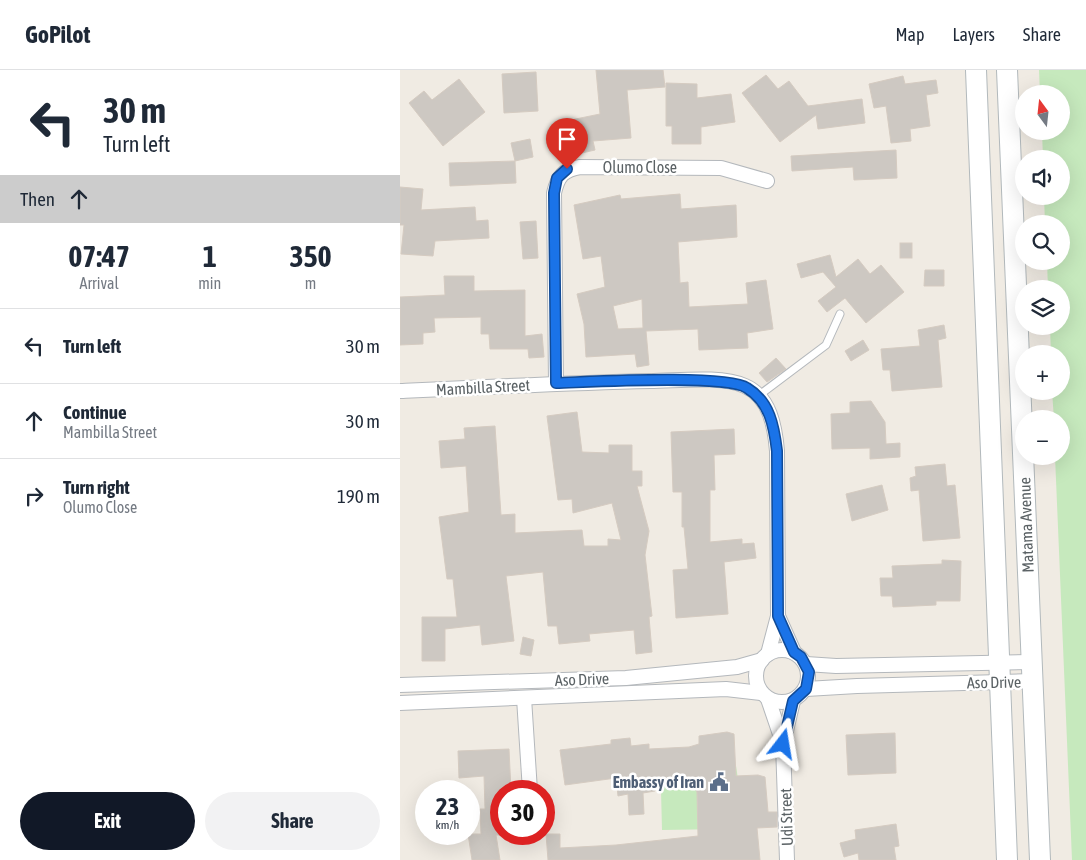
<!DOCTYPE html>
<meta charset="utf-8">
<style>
:root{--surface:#fff;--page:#f2f2f3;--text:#1f2937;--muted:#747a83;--line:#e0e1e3;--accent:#111827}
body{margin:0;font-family:"Asap Condensed",sans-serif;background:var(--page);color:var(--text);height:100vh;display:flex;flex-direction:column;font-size:19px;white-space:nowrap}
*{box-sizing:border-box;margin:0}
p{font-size:16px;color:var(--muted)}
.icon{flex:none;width:28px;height:28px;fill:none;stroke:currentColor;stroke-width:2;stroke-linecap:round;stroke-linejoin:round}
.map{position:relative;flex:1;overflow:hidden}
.sheet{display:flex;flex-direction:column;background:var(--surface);width:400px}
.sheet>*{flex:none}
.banner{background:#fff;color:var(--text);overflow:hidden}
.needle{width:32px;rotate:345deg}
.buttons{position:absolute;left:615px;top:15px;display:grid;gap:10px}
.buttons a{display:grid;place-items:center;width:55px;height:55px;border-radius:50%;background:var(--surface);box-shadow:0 5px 20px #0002;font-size:25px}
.speed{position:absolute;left:15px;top:710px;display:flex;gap:10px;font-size:25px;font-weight:700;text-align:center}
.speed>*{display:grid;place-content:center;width:65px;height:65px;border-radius:50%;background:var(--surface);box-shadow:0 5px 20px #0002;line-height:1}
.speed small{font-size:12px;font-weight:400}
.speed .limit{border:8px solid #d22;background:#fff;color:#111}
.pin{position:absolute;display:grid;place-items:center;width:42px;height:42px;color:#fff;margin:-51px -21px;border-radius:50% 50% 50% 0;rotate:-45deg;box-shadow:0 0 5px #0007}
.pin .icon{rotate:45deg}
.me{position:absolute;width:55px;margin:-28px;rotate:14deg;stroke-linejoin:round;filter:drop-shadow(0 0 4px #0008)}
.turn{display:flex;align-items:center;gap:18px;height:105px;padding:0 20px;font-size:22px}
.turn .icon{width:65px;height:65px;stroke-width:2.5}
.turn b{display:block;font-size:35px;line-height:42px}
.then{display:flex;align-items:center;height:48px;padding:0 20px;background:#0003;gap:10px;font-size:19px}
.eta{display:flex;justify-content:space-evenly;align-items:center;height:85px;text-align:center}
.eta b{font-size:30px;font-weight:700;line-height:35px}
.button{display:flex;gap:10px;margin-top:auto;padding:10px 20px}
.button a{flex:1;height:58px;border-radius:30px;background:var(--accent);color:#fff;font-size:20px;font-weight:700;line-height:58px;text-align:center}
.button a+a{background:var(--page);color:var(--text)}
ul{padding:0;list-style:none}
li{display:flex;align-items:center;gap:15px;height:75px;padding:0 20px;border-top:1px solid var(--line)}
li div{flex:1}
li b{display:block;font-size:19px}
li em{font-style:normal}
header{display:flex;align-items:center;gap:30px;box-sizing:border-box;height:70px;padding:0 25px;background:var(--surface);border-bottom:1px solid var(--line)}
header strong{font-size:24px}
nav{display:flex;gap:28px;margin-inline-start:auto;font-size:18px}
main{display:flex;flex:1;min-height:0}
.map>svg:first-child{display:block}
.green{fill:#c6e9bd}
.building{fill:#cdc8c2;stroke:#d5cbc1;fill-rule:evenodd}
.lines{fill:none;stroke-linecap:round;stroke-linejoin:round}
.lane-casing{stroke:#b4b8bc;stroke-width:9}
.street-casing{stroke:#b4b8bc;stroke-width:16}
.secondary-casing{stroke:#b2b9bc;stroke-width:22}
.lane{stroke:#fff;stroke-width:7}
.street{stroke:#fff;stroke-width:14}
.secondary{stroke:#fff;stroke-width:20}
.route-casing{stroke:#114b97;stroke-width:12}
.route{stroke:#1a73e8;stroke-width:9}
.labels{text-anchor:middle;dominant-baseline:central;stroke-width:5;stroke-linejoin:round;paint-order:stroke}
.street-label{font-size:16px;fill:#5b6265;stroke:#fff}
.service-label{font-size:16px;font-weight:bold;fill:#4e5e75;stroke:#fff;text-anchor:end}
</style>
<header>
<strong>GoPilot</strong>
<nav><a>Map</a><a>Layers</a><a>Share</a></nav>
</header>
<main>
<section class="sheet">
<div class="banner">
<div class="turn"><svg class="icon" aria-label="left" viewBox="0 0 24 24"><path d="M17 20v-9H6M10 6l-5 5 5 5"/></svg><div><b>30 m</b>Turn left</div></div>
<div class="then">Then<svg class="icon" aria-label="ahead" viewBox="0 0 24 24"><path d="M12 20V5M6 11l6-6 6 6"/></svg></div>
</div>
<div class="eta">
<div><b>07:47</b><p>Arrival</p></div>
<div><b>1</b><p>min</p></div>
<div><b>350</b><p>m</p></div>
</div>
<ul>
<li><svg class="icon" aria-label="left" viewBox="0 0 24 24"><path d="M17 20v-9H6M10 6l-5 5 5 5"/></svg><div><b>Turn left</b></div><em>30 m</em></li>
<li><svg class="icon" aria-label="ahead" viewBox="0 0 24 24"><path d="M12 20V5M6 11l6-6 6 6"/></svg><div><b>Continue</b><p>Mambilla Street</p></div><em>30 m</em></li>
<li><svg class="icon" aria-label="right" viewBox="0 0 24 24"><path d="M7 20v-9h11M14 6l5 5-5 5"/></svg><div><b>Turn right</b><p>Olumo Close</p></div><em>190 m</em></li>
</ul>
<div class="button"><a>Exit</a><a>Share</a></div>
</section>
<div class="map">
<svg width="686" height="790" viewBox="0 0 686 790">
<rect width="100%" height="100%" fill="#f0ebe3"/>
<g class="green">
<path d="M639,0H686V790H672L655,386H661V349H654L652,321H661V284H651L650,256H661V219H648L647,191H661V154H645L644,126H661V89H643L642,61H661V24H640Z"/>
<path d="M260,680L326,696H336L338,709L297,723L298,754L324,759L262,760Z"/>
</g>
<g class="building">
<path d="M196,0H263L265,17L227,20L231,68L193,71L195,80L173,85L166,51L200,44Z"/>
<path d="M136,2L138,41L104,43L102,4Z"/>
<path d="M366,5L378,19L389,11L408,36L462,29L465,53L418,59L416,45L380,72L342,23Z"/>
<path d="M503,6L505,14L536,10L538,23L526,25L530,56L510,59L511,71L491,73L486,36L474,38L469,14Z"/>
<path d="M59,9L85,42L43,76L9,33L24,21L32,30Z"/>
<path d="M266,13L297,14V28L331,24L335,52L301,57V74H272V56H266Z"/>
<path d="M130,69L133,87L115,91L111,73Z"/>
<path d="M496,80L497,108L454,110L453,97L392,101L391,86Z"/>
<path d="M115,91L116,113L50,116L49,93Z"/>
<path d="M0,117L23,119L21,140L75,137L76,151L88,150L89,168L35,171L33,186L1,184L4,155H0Z"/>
<path d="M280,124L281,139L336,135L337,167L278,172L280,213L288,212L289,237L348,234L346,213L366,210L373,259L347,263L348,278L299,280L298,259L246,261L249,295L237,297L235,284L186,287L184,254L177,224L205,217L201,186L183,189L174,135L220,125L221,129ZM242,229L243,258L218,259L213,236Z"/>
<path d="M136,151L138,188L123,189L120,152Z"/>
<rect x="500" y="173" width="12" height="15"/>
<path d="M430,185L436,207L458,189L470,204L481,195L504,222L466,253L445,228L427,242L418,231L436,217L423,202L401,208L397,194Z"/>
<path d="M525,200H544V216H524Z"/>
<path d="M44,206H74V221L125,220V266L142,264L144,287L129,288L128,279H90L89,264H81V247L34,248L35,262L23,263V274L0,275V227L45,225Z"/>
<path d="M544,255L546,268L538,270L542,317L492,321L490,300H483L481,279L520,276L518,260Z"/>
<path d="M463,270L469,280L451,291L445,281Z"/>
<path d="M376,288L386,299L367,312L359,303Z"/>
<path d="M471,331L485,352L486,374L500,373V387L470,389V378L432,379L431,344L450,343V332Z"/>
<path d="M177,342L182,382L209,383V375H232V401H242V416H237L249,461L245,485L252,546L249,547L252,582L236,584L234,560L189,564L190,571L159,574L157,556H148L143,502L106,506L114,571L82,575L80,555L45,559V591H22V547H57L53,509H47L39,447L69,442L66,396L41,398L39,371L65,369L64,358L95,356L101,445L115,444V463L182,460L184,476H208V469L221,470L212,433L173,443L172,429L158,430L147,346Z"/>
<path d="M334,359L335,384L314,385L315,420H310V472L342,469V474L354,473L356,488L324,492L328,544L276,548L273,500L288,499L284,457H282V422H273L271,362Z"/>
<path d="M545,394L547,416L555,415L560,468L523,471L519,420L511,421L510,408L516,406L515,397Z"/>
<path d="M482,415L488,440L452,451L446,424Z"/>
<path d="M542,490L561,491L560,531H536V535L493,537L492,526H481L480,508H493L492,496L542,494Z"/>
<path d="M123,567L134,570L131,586L120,584Z"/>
<path d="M327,662L334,664L336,706L358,705L365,707L368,742H377V757L357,758L360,790H148L146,764H160V778L216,775L298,766L297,722L290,711L253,712L255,721L243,723L244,744L229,745L228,724L218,726L216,708L165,715L160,680L211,674V670L230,668L231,676L249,674V679L289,677L299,674V666Z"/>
<path d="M495,663L496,703L448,705L446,665Z"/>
<path d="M109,679L111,721H101V765H96L100,790H72L68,764H81L80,739H85L84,706L59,708L58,681Z"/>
<path d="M496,754L499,776L494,777L496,790H459L458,783L444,787L440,773L456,769L455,760Z"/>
</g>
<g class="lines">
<g class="lane-casing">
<path id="lane" d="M358,326L426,275L440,244"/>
</g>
<g class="street-casing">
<g id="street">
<path d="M156,313L154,123C158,106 163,100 180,97L321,98L367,111"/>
<path d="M0,321C84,317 167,313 250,311C277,311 320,305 345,316C370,327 375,357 377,381L378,546L368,584"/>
<path d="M378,546L394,582"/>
<circle cx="382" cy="606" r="26"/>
<path d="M406,594L436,596L632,592"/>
<path d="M0,615L226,608L337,597L362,590"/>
<path d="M406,619L457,616L632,611"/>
<path d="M124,628L130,721"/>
<path d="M368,629L383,673"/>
<path d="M0,633L326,619L361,623"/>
<path d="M387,790L383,674L393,631"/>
</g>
</g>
<g class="secondary-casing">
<g id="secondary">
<path d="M576,0L607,790"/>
<path d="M607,0L640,790"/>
</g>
</g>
<use href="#lane" class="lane"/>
<use href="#street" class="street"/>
<use href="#secondary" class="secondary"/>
</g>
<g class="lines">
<g class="route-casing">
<path id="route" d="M167,99L157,108L154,123L156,313C190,312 326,304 347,318C370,332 374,356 377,381L378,546L394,582L401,587L409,602L406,619L393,631L383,674"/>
</g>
<use href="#route" class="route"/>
</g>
<defs>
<g id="civic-bare" transform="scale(1.5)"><path d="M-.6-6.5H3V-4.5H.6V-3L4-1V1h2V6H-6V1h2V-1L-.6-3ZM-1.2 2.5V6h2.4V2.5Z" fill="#5c6f8a" stroke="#fff" stroke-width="2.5" paint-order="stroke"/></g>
</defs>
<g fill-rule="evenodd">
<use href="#civic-bare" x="319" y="712"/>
</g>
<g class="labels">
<g class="street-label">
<text x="240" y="97">Olumo Close</text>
<text transform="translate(83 317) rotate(-3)">Mambilla Street</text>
<text transform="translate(626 455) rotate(-92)">Matama Avenue</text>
<text transform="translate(182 609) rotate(-2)">Aso Drive</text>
<text transform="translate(594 612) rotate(-1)">Aso Drive</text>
<text transform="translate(386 747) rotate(-92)">Udi Street</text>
</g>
<g class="service-label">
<text x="304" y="712">Embassy of Iran</text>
</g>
</g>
</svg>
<div class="buttons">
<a><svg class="needle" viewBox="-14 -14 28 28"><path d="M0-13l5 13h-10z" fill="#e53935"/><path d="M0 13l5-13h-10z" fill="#747a83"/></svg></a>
<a><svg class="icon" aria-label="sound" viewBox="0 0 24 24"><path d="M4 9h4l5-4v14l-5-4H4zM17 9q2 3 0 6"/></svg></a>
<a><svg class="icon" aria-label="search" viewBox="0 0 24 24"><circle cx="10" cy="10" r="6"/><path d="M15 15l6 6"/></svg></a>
<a><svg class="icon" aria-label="layers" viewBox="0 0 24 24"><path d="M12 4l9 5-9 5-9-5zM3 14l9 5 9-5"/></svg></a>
<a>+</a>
<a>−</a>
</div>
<div class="speed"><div>23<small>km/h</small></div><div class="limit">30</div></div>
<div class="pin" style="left:167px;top:99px;background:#d93025"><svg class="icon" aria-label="arrive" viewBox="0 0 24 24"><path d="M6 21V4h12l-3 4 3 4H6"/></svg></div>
<svg class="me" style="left:383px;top:674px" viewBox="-20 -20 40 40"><path d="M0-17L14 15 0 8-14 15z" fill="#1a73e8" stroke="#fff" stroke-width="4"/></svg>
</div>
</main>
